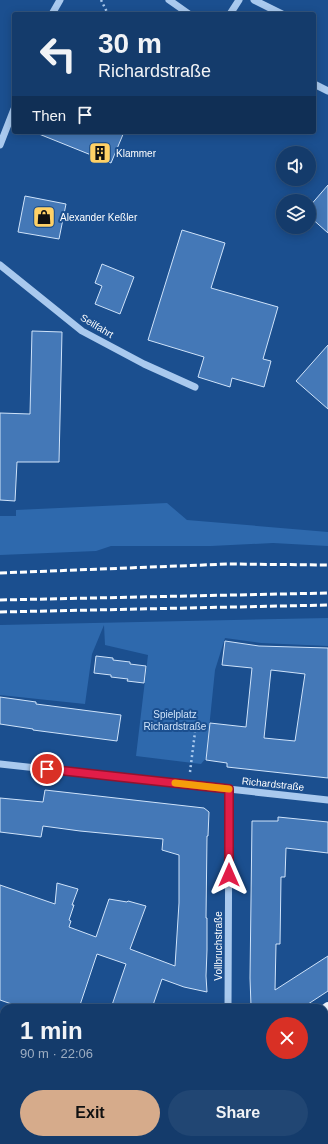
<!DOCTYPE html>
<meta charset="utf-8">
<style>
:root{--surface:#143b6b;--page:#214673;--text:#f1f3f6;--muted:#9dadc1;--line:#33557e;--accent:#d6ab8b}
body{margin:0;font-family:Arial,sans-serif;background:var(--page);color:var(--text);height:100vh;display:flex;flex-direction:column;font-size:15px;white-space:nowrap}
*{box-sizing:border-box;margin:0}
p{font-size:13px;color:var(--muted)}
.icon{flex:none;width:22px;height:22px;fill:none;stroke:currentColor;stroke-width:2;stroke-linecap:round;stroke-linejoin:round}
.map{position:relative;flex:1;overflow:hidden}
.panel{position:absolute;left:0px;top:1004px;width:328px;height:140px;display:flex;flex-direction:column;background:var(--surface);border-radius:12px 12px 0 0;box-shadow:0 2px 10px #0003,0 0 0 1px var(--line)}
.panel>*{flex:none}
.hud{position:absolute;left:12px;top:12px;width:304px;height:122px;border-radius:4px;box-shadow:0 2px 10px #0003,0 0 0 1px var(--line);background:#143b6b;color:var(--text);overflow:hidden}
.controls{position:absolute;left:276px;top:146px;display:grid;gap:8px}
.controls a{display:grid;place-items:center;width:40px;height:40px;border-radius:50%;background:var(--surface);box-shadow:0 2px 10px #0003,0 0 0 1px var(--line);font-size:20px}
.pin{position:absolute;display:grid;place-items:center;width:34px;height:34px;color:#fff;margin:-17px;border:2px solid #fff;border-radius:50%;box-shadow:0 1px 4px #0007}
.me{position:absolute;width:44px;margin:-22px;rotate:0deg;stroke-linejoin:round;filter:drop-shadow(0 0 3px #0008)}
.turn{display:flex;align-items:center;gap:14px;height:84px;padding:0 20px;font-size:18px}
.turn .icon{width:52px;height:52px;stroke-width:2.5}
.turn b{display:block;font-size:28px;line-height:34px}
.then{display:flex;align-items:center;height:38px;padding:0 20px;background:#0003;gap:8px;font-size:15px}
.round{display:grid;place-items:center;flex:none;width:42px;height:42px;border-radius:21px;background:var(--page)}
.head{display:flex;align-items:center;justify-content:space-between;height:68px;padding:0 20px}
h1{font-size:24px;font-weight:800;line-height:30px}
.cta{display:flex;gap:8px;margin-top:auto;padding:8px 20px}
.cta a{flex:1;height:46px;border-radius:24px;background:var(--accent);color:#111;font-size:16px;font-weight:800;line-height:46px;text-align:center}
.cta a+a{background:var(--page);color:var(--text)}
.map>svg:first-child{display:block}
.green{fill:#2e69ad}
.building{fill:#4478b7;stroke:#cfe3fa;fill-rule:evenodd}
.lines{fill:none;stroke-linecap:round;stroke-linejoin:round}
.path{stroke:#a9c9ee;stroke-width:2.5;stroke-dasharray:2 3;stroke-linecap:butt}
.minor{stroke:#a9c9ee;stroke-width:7}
.major{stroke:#f0f6ff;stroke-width:10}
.tram{stroke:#fff;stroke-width:1}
.rail{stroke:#fff;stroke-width:3;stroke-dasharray:7 3;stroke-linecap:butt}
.route-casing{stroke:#92132f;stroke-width:10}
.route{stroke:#e11d48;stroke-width:7}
.slow{stroke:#f59e0b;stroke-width:7}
.labels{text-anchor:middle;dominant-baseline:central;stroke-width:4;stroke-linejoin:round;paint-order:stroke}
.poi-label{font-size:10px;fill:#fff;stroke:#1b4f8f;text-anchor:start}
.street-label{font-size:10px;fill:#fff;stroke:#1b4f8f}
.park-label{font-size:10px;fill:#cfe3fa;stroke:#1b4f8f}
</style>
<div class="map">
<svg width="328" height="1144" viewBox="0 0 328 1144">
<rect width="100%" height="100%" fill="#1b4f8f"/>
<g class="green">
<path d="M167,503L187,520L328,532V546L273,543L211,546H111L96,551L0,555V516H16V510Z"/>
<path d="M328,618V646L261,643L225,638L215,670L206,758L201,764L136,756L148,655L105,645L104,625L92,654L85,704L0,695V625Z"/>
</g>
<g class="building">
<path d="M34,132H124L111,163Z"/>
<path d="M328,185V233L309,216V207Z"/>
<path d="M25,196L66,204L59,239L18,232Z"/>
<path d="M182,230L225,243L211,288L278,307L263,359L271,361L264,387L232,378L230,387L198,377L204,357L148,340Z"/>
<path d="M102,264L134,277L120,314L95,304L102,286L95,283Z"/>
<path d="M32,331L62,332L59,462H17L15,501L0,500V413L30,414Z"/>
<path d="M328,345V409L296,381Z"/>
<path d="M225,641L259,646L328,648V778L227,767V763L206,760L210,723L246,727L252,668L222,665ZM271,670L305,674L295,741L264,738Z"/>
<path d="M96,656L113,658V660L130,662V664L146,666L144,683L127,681L128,679L111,677V675L94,673Z"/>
<path d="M0,697L36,702V704L121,715L117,741L33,730V729L0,724Z"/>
<path d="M45,790L204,808L209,812L208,836H207L206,918H207V950L206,976L207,992L184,987L162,979L152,1008H111L126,964L97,954L79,1008H23L0,1000V885L55,904L57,883L78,889L72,905H74L69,920L71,921L69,927L96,937L109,899L127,902L128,901L146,906L130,949L175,966L179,903V855L162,850L163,839L80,831L43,826L41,837L0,832V798L43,802Z"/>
<path d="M278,817L328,822V853L286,848L285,877H281L280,944H276L275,990L328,956V991L302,1008H247L251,1006L250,978L252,821H278Z"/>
</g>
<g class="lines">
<g class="path">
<path d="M101,0L108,14"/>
<path d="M190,772L195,732"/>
</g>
<g class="minor">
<path d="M169,0L189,14"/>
<path d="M254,0L282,14"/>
<path d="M52,14L60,0"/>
<path d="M230,14L239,0"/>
<path d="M314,84L328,91"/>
<path d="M0,145L14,109"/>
<path d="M0,265L82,331L144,364L195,387"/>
<path d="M0,764L328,800"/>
<path d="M228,1008L229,789"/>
<path d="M0,1018L4,1019"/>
<path d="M324,1031L328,1028"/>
<path d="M211,1140L217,1144"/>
<path d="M152,1144L158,1140"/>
</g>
<g class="major">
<path d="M324,1010L328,1007"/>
<path d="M324,1049L328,1046"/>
<path d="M127,1144L133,1140"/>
<path d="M172,1144L180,1140"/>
</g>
<g class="tram">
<path d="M324,1020L328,1017"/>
<path d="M324,1031L328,1028"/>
<path d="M152,1144L158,1140"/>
<path d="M169,1144L174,1140"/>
</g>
<g class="rail">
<path d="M0,573L229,564L328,565"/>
<path d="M0,600L328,593"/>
<path d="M0,612L328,605"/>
</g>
</g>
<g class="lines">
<g class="route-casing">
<path id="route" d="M47,769L229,789V875"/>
</g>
<use href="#route" class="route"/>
<path class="slow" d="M175,783L229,789"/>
</g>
<defs>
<g id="building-square" transform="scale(1.15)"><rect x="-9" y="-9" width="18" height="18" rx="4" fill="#ffd166" stroke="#1b4f8f"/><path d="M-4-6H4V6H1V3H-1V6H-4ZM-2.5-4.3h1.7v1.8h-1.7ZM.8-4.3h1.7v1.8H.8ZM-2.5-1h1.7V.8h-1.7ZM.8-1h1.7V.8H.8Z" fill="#111"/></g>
<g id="shop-square" transform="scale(1.15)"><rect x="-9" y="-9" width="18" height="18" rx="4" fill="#ffd166" stroke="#1b4f8f"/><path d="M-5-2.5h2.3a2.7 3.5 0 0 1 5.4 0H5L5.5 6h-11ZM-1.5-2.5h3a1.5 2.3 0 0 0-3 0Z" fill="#111"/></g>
</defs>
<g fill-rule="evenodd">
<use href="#building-square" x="100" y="153"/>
<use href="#shop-square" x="44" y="217"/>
</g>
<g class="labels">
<g class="poi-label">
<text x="116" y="153">Klammer</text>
<text x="60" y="217">Alexander Keßler</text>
</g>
<g class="street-label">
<text transform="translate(97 326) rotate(31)">Seilfahrt</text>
<text transform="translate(273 784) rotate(6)">Richardstraße</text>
<text transform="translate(218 946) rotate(-90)">Vollbruchstraße</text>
</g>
<g class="park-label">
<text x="175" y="714">Spielplatz<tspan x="175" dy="12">Richardstraße</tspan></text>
</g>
</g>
</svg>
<div class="controls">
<a><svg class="icon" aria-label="sound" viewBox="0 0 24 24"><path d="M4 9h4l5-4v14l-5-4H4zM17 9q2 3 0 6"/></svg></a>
<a><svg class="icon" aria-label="layers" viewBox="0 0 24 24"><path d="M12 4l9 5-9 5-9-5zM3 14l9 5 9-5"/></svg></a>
</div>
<div class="pin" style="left:47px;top:769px;background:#d93025"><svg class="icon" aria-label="arrive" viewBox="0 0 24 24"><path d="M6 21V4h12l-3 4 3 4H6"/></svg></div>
<svg class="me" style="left:229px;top:875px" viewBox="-20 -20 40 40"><path d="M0-17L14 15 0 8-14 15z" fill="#e11d48" stroke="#fff" stroke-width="4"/></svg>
<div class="hud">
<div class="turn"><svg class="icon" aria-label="left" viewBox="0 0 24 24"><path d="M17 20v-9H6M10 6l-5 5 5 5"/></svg><div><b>30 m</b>Richardstraße</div></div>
<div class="then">Then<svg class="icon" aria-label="arrive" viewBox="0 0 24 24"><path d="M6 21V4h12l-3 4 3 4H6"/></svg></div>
</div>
<section class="panel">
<div class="head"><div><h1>1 min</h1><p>90 m · 22:06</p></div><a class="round" style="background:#d93025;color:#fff"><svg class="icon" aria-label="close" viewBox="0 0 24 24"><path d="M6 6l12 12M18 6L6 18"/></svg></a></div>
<div class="cta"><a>Exit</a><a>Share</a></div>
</section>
</div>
